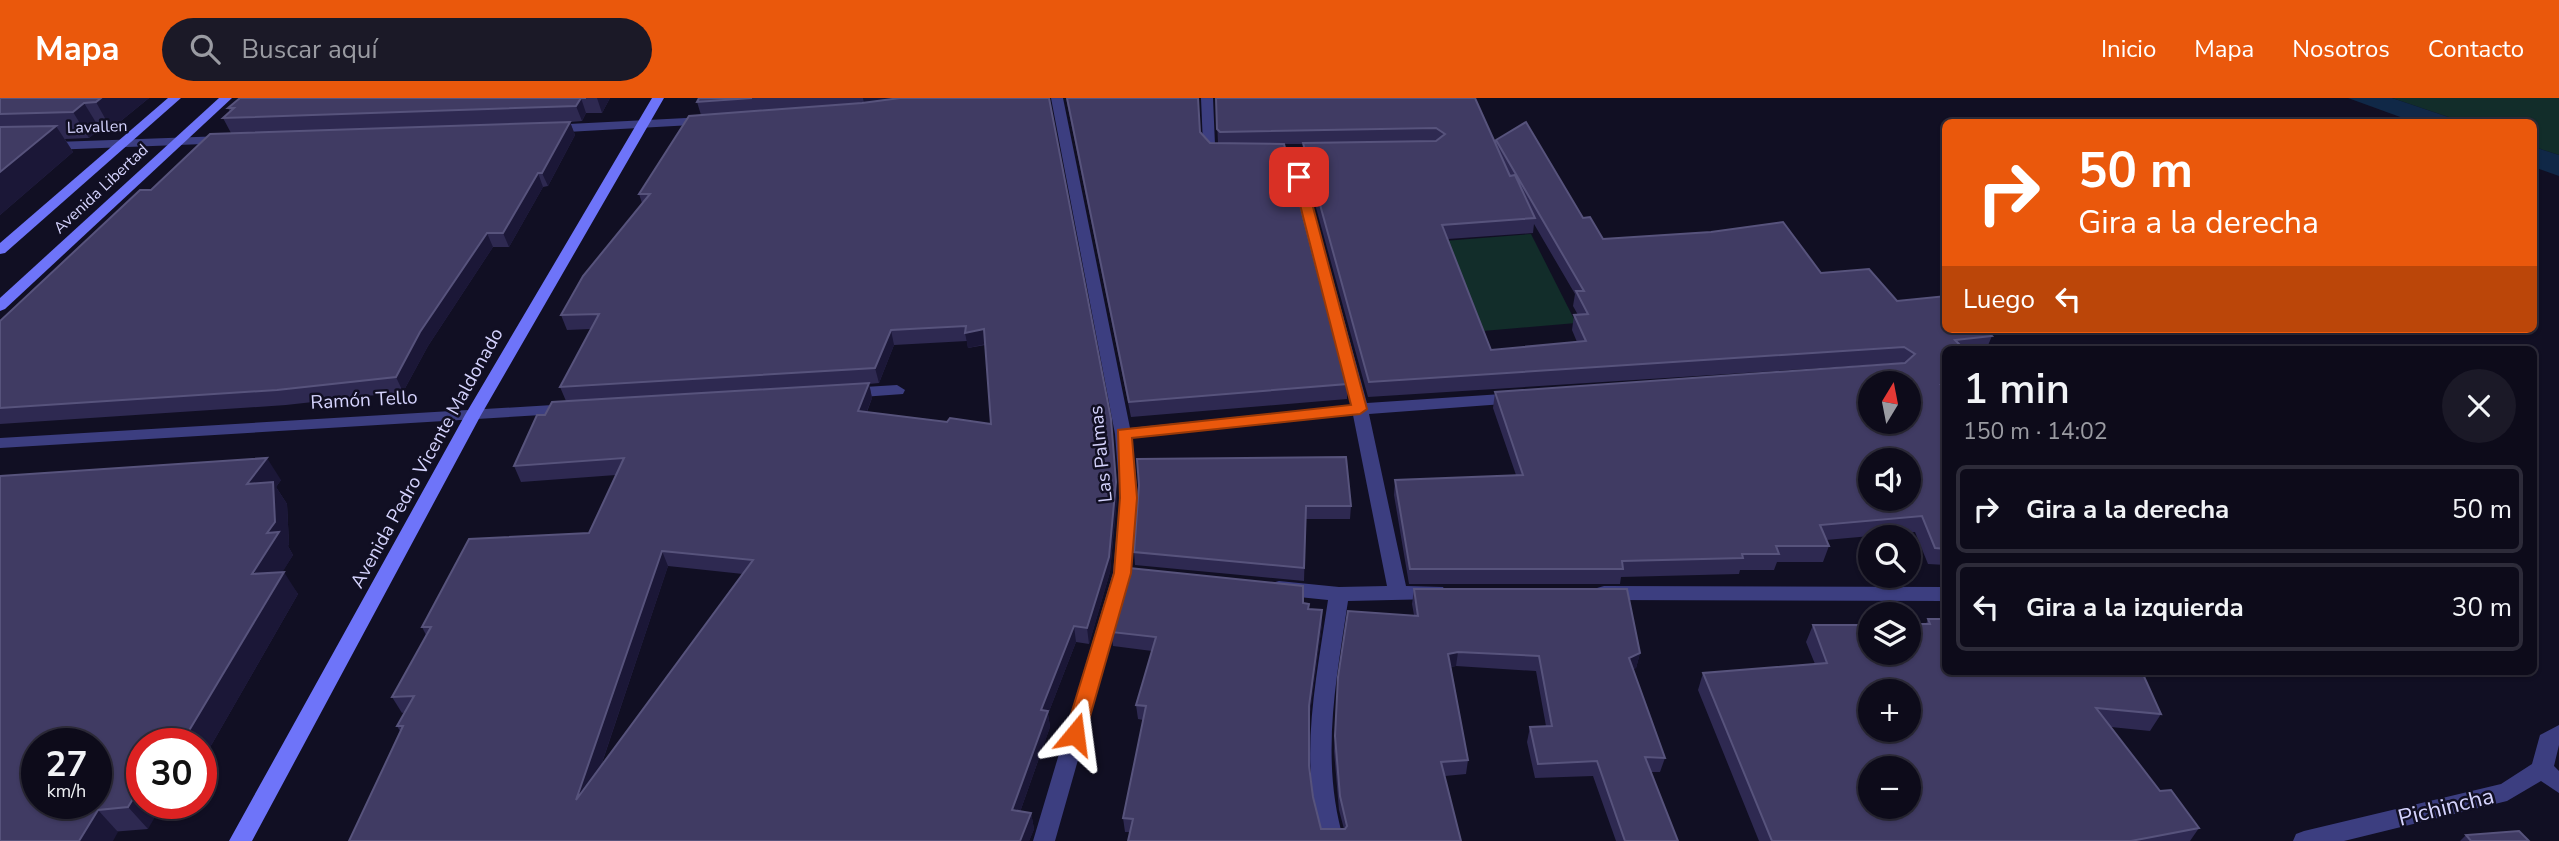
<!DOCTYPE html>
<html lang="es">
<meta charset="utf-8">
<style>
:root{--surface:#0d0b1a;--page:#1b1927;--text:#f1f3f6;--muted:#9a9ba2;--line:#2d2b39;--accent:#ea580c}
body{margin:0;font-family:"Nunito Sans",sans-serif;background:var(--page);color:var(--text);height:100vh;display:flex;flex-direction:column;font-size:26px;white-space:nowrap}
*{box-sizing:border-box;margin:0}
p{font-size:23px;color:var(--muted)}
.icon{flex:none;width:38px;height:38px;fill:none;stroke:currentColor;stroke-width:2;stroke-linecap:round;stroke-linejoin:round}
.map{position:relative;flex:1;overflow:hidden}
.panel{position:absolute;left:1942px;top:248px;width:595px;height:329px;display:flex;flex-direction:column;background:var(--surface);border-radius:10px;box-shadow:0 2px 5px #0004,0 0 0 2px var(--line)}
.panel>*{flex:none}
.banner{position:absolute;left:1942px;top:21px;width:595px;height:214px;border-radius:10px;box-shadow:0 2px 5px #0004,0 0 0 2px var(--line);background:#ea580c;color:#fff;overflow:hidden}
.needle{width:46px;rotate:10deg}
.tools{position:absolute;left:1858px;top:273px;display:grid;gap:14px}
.tools a{display:grid;place-items:center;width:63px;height:63px;border-radius:50%;background:var(--surface);box-shadow:0 2px 5px #0004,0 0 0 2px var(--line);font-size:35px}
.speed{position:absolute;left:21px;top:630px;display:flex;gap:14px;font-size:35px;font-weight:700;text-align:center}
.speed>*{display:grid;place-content:center;width:91px;height:91px;border-radius:50%;background:var(--surface);box-shadow:0 2px 5px #0004,0 0 0 2px var(--line);line-height:1}
.speed small{font-size:18px;font-weight:400}
.speed .limit{border:10px solid #d22;background:#fff;color:#111}
.pin{position:absolute;display:grid;place-items:center;width:60px;height:60px;color:#fff;margin:-30px;border-radius:14px;box-shadow:0 4px 10px #0006}
.me{position:absolute;width:77px;margin:-38px;rotate:16deg;stroke-linejoin:round;filter:drop-shadow(0 0 5px #0008)}
.turn{display:flex;align-items:center;gap:24px;height:147px;padding:0 21px;font-size:32px}
.turn .icon{width:91px;height:91px;stroke-width:2.5}
.turn b{display:block;font-size:49px;line-height:60px}
.then{display:flex;align-items:center;height:66px;padding:0 21px;background:#0003;gap:14px;font-size:26px}
.round{display:grid;place-items:center;flex:none;width:74px;height:74px;border-radius:37px;background:var(--page)}
.overview{display:flex;align-items:center;justify-content:space-between;height:119px;padding:0 21px}
h1{font-size:42px;font-weight:600;line-height:52px}
ul{padding:0;list-style:none}
li{display:flex;align-items:center;gap:21px;height:88px;margin:0 14px 10px;padding:0 7px;border:4px solid var(--line);border-radius:10px}
li div{flex:1}
li b{display:block;font-size:26px}
li em{font-style:normal}
header{display:flex;align-items:center;gap:42px;box-sizing:border-box;height:98px;padding:0 35px;background:var(--accent);color:#fff}
header strong{font-size:33px}
nav{display:flex;gap:38px;margin-inline-start:auto;font-size:24px}
.search{width:490px;height:63px;background:var(--page);display:flex;align-items:center;gap:18px;box-sizing:border-box;padding:0 24px;border-radius:38px;color:var(--muted);font-size:26px}
.map>svg:first-child{display:block}
.green{fill:#122d2a}
.water{fill:#102847}
.lines{fill:none;stroke-linecap:round;stroke-linejoin:round}
.street{fill:#3c3e80;fill-rule:evenodd}
.secondary{fill:#6e74f9;fill-rule:evenodd}
.wall{fill:#2e2951;fill-rule:evenodd}
.shaded-wall{fill:#1b1737}
.building{fill:#403b63;stroke:#57537c;stroke-width:2;fill-rule:evenodd}
.route{fill:#ea580c;stroke:#983908;stroke-width:2}
.labels{text-anchor:middle;dominant-baseline:central;stroke-width:5;stroke-linejoin:round;paint-order:stroke}
.far-street-label{font-size:16px;fill:#d5d3fd;stroke:#110f23}
.street-label{font-size:19px;fill:#d5d3fd;stroke:#110f23}
.near-street-label{font-size:23px;fill:#d5d3fd;stroke:#110f23}
</style>
<header>
<strong>Mapa</strong>
<div class="search"><svg class="icon" aria-label="search" viewBox="0 0 24 24"><circle cx="10" cy="10" r="6"/><path d="M15 15l6 6"/></svg>Buscar aquí</div>
<nav><a>Inicio</a><a>Mapa</a><a>Nosotros</a><a>Contacto</a></nav>
</header>
<div class="map">
<svg width="2559" height="743" viewBox="0 0 2559 743">
<rect width="100%" height="100%" fill="#110f23"/>
<g class="green">
<path d="M2392,0H2559V57L2534,49V24H2463Z"/>
<path d="M1531,136L1576,225L1483,233L1444,143Z"/>
</g>
<g class="water">
<path d="M2348,0H2392L2463,24H2414Z"/>
<path d="M2534,49L2559,57V78L2534,69Z"/>
</g>
<g class="lines">
<g class="street">
<path d="M1051,0H1063L1130,330L1351,307L1286,54L1292,50L1298,54L1367,305L1517,295L1525,300L1517,305L1369,316L1406,488L1443,489L1446,494L1443,499L1436,501L1348,503C1336,584 1320,662 1344,743H1322C1298,662 1316,584 1328,502L1279,497L1272,495L1269,490L1272,485L1279,483L1339,489L1387,488L1353,317L1132,340L1138,400L1131,475L1055,743H1033L1113,475L1120,400L1115,336Z"/>
<path d="M1201,0H1213L1215,47L1230,51V57L1208,56L1203,47Z"/>
<path d="M706,19L710,20V26L549,35L543,31L549,27Z"/>
<path d="M224,38L230,42L229,45L0,54V46Z"/>
<path d="M897,287L905,292L903,296L848,300L840,295L848,290Z"/>
<path d="M569,306L575,307L577,311L575,315L0,350V340Z"/>
<path d="M1604,488L1946,489V503L1604,502L1597,500L1594,495L1597,490Z"/>
<path d="M2559,627V647L2554,668L2559,673V695L2541,683L2507,703L2344,743H2293L2296,736L2304,733L2501,686L2532,666L2540,637Z"/>
</g>
<g class="secondary">
<path d="M168,0H181L5,155L0,156V145Z"/>
<path d="M219,0H232L5,211L0,213V200Z"/>
<path d="M652,0H664L481,317L252,743H229L465,317Z"/>
</g>
</g>
<g class="wall">
<path d="M0,0H149L111,31H100L89,40L65,41L73,54L0,117Z"/>
<path d="M240,0H610L602,15H586L582,23L570,24L575,37L548,88L543,89L509,149H493L428,248L403,294L286,307L0,326V223L231,35L223,20L230,14L228,10Z"/>
<path d="M699,0H1049L1117,400L1110,474L1089,546L1076,544L1048,616L1050,629L1020,714L1031,715L1034,731L1029,743H349L400,633L397,628L405,614L402,615L392,599L426,537L422,529L589,435L616,377L521,384L514,368L545,317L566,303L560,289L591,231L567,232L561,217L642,105L639,96L701,17L697,4ZM967,243L968,250L985,247L991,326L947,324L867,314L872,300L869,286L879,285L894,247ZM668,468L743,476L601,668Z"/>
<path d="M1066,0H1198L1200,34L1210,45H1218L1216,0H1475L1495,46L1496,42L1583,120L1603,141L1821,175L1992,238L1986,252H1946V467L1928,466L1915,434L1826,442L1829,448L1823,464H1777L1774,472H1740L1739,476L1621,479L1620,486H1409L1394,397L1395,382L1516,377L1493,310L1495,294L1900,265L1368,299L1302,59L1303,46H1284L1347,286V301L1131,319ZM1534,126L1575,196L1573,208L1578,217H1574L1572,232L1577,244L1491,252L1448,141L1533,135Z"/>
<path d="M0,378L281,382L276,389L287,406L289,446L288,448L293,457L282,474L298,496L201,665V646H142L148,731L0,743Z"/>
<path d="M1139,388L1351,408L1350,421H1306L1304,483L1135,467L1134,454Z"/>
<path d="M1414,491L1640,555L1636,570L1633,571L1665,660L1660,674H1651L1678,743H1616L1593,678L1535,680L1527,644L1530,629L1546,628L1536,573L1456,568L1451,569L1468,662L1466,676L1445,678L1461,743L1125,734L1123,720L1143,622L1138,621L1136,607L1152,553L1113,548L1111,534L1303,505L1322,526L1309,621V668L1313,699L1321,731H1344L1339,712L1334,653L1338,579L1414,517L1412,506Z"/>
<path d="M1928,521L2161,616L2150,633L2111,629L2160,693L2199,730L2190,743H1759L1698,592L1703,575L1815,566L1806,544L1813,527L1926,526Z"/>
<path d="M2466,737L2529,743H2460Z"/>
</g>
<g class="shaded-wall">
<path d="M101,0H149L111,31L96,4Z"/>
<path d="M581,0L586,15L582,23L576,8Z"/>
<path d="M597,0H610L602,15Z"/>
<path d="M863,0H904L864,5Z"/>
<path d="M84,5L100,31L89,40L73,14Z"/>
<path d="M570,24L575,37L548,88L542,75Z"/>
<path d="M56,28L73,54L0,117V74Z"/>
<path d="M538,75L543,89L509,149L503,135Z"/>
<path d="M487,135L493,149L428,248L403,294L396,279L420,234Z"/>
<path d="M984,231L986,246L968,250L965,235Z"/>
<path d="M891,232L894,247L879,285L875,270Z"/>
<path d="M869,285L872,300L861,328L858,313Z"/>
<path d="M1111,321L1117,400L1110,474L1089,546L1087,530Z"/>
<path d="M267,360L281,382L276,389L287,406L289,446L288,448L293,457L268,498L252,476L247,386Z"/>
<path d="M662,453L668,468L584,718L576,702Z"/>
<path d="M284,474L298,496L201,665V646H181Z"/>
<path d="M1322,512V526L1309,623V608Z"/>
<path d="M1074,528L1076,544L1048,616L1050,629L1015,728L1012,712L1041,612Z"/>
<path d="M1458,554L1456,568L1446,570L1448,556Z"/>
<path d="M1640,555L1636,570L1625,574L1629,560Z"/>
<path d="M142,686V705H163L148,731L128,709Z"/>
<path d="M98,712L118,734L113,743H79Z"/>
<path d="M1031,715L1034,731L1029,743H1020Z"/>
</g>
<g class="building">
<path d="M0,0H101L96,4L84,5L73,14L0,16Z"/>
<path d="M240,0H586H581L576,8L223,20L234,10H228Z"/>
<path d="M699,0H752L697,4Z"/>
<path d="M900,0H1049L1111,321L1116,384L1109,459L1087,530L1074,528L1041,612L1048,613L1012,712L1031,715L1020,743H349L403,628H397L414,598L392,599L431,529H422L469,441L589,435L624,360L514,368L537,317H545L552,304L869,285L858,313L947,324L950,320L991,326L984,231L965,235L966,228L891,232L875,270L560,289L599,216L561,217L583,178L650,96H639L689,18L862,5ZM662,453L753,462L576,702Z"/>
<path d="M1067,0H1198L1200,34L1210,45L1284,46L1347,286L1129,304Z"/>
<path d="M1216,0H1475L1510,78L1515,77L1535,120L1442,127L1491,252L1586,243L1574,217L1588,216L1576,193H1584L1496,42L1526,24L1583,120L1590,119L1603,141L1711,134L1783,124L1821,175L1869,171L1897,203L1946,198V231H1985L1992,238L1955,242L1964,251L1943,253L1946,257V287H1941L1946,293V451L1935,450L1922,418L1820,427L1829,448H1776L1779,456H1742L1743,460L1622,463L1623,471H1410L1395,382L1523,377L1495,294L1905,265L1915,256L1904,249L1369,284L1303,45L1436,43L1445,36L1436,30L1220,34L1217,31ZM1871,285H1909V324H1871ZM1871,362H1909V401H1871Z"/>
<path d="M570,24L542,75H538L503,135H487L420,234L396,279L277,292L0,310V223L140,92H151L210,36Z"/>
<path d="M56,28L0,74V29Z"/>
<path d="M1346,359L1351,408H1306L1304,470L1134,454L1139,387L1137,361Z"/>
<path d="M267,360L247,386L273,384L275,424L267,435L279,434L252,476L284,474L181,646H142V686L128,709L98,712L79,743H0V378ZM37,646H96V705H37Z"/>
<path d="M1129,470L1303,488V505L1309,506L1308,511L1322,512L1309,608V668L1313,699L1321,731H1345L1347,728L1340,698L1335,638L1338,579L1348,513L1418,518L1414,491H1627L1640,555L1629,560L1665,660L1645,659L1678,743H1625L1597,663L1538,666L1530,629L1552,628L1539,558L1458,554L1448,556L1468,662L1441,664L1461,743H1128L1133,721L1123,720L1146,608L1136,607L1156,539L1111,534Z"/>
<path d="M1928,521H1946V574H2142L2161,616L2096,610L2160,693L2171,692L2199,730L2131,743H1772L1703,575L1827,565L1813,527H1871V555H1909V526H1930ZM1871,593H1909V632H1871ZM1871,670H1909V709H1871Z"/>
<path d="M2519,733L2529,743H2471L2466,737Z"/>
</g>
<path class="route" d="M1299,76L1305,79L1367,311L1360,316L1132,340L1137,400L1131,475L1085,636L1082,641H1068L1065,636L1114,475L1120,400L1118,332L1351,307L1293,79Z"/>
<g class="labels">
<g class="far-street-label">
<text transform="translate(97 29) rotate(-2)">Lavallen</text>
<text transform="translate(101 91) rotate(-43)">Avenida Libertad</text>
</g>
<g class="street-label">
<text transform="translate(364 302) rotate(-3)">Ramón Tello</text>
<text transform="translate(1101 356) rotate(-96)">Las Palmas</text>
<text transform="translate(427 360) rotate(-61)">Avenida Pedro Vicente Maldonado</text>
</g>
<g class="near-street-label">
<text transform="translate(2446 709) rotate(-14)">Pichincha</text>
</g>
</g>
</svg>
<div class="tools">
<a><svg class="needle" viewBox="-14 -14 28 28"><path d="M0-13l5 13h-10z" fill="#e53935"/><path d="M0 13l5-13h-10z" fill="#9a9ba2"/></svg></a>
<a><svg class="icon" aria-label="sound" viewBox="0 0 24 24"><path d="M4 9h4l5-4v14l-5-4H4zM17 9q2 3 0 6"/></svg></a>
<a><svg class="icon" aria-label="search" viewBox="0 0 24 24"><circle cx="10" cy="10" r="6"/><path d="M15 15l6 6"/></svg></a>
<a><svg class="icon" aria-label="layers" viewBox="0 0 24 24"><path d="M12 4l9 5-9 5-9-5zM3 14l9 5 9-5"/></svg></a>
<a>+</a>
<a>−</a>
</div>
<div class="speed"><div>27<small>km/h</small></div><div class="limit">30</div></div>
<div class="pin" style="left:1299px;top:79px;background:#d93025"><svg class="icon" aria-label="arrive" viewBox="0 0 24 24"><path d="M6 21V4h12l-3 4 3 4H6"/></svg></div>
<svg class="me" style="left:1075px;top:636px" viewBox="-20 -20 40 40"><path d="M0-17L14 15 0 8-14 15z" fill="#ea580c" stroke="#fff" stroke-width="4"/></svg>
<div class="banner">
<div class="turn"><svg class="icon" aria-label="right" viewBox="0 0 24 24"><path d="M7 20v-9h11M14 6l5 5-5 5"/></svg><div><b>50 m</b>Gira a la derecha</div></div>
<div class="then">Luego<svg class="icon" aria-label="left" viewBox="0 0 24 24"><path d="M17 20v-9H6M10 6l-5 5 5 5"/></svg></div>
</div>
<section class="panel">
<div class="overview"><div><h1>1 min</h1><p>150 m · 14:02</p></div><a class="round"><svg class="icon" aria-label="close" viewBox="0 0 24 24"><path d="M6 6l12 12M18 6L6 18"/></svg></a></div>
<ul>
<li><svg class="icon" aria-label="right" viewBox="0 0 24 24"><path d="M7 20v-9h11M14 6l5 5-5 5"/></svg><div><b>Gira a la derecha</b></div><em>50 m</em></li>
<li><svg class="icon" aria-label="left" viewBox="0 0 24 24"><path d="M17 20v-9H6M10 6l-5 5 5 5"/></svg><div><b>Gira a la izquierda</b></div><em>30 m</em></li>
</ul>
</section>
</div>
